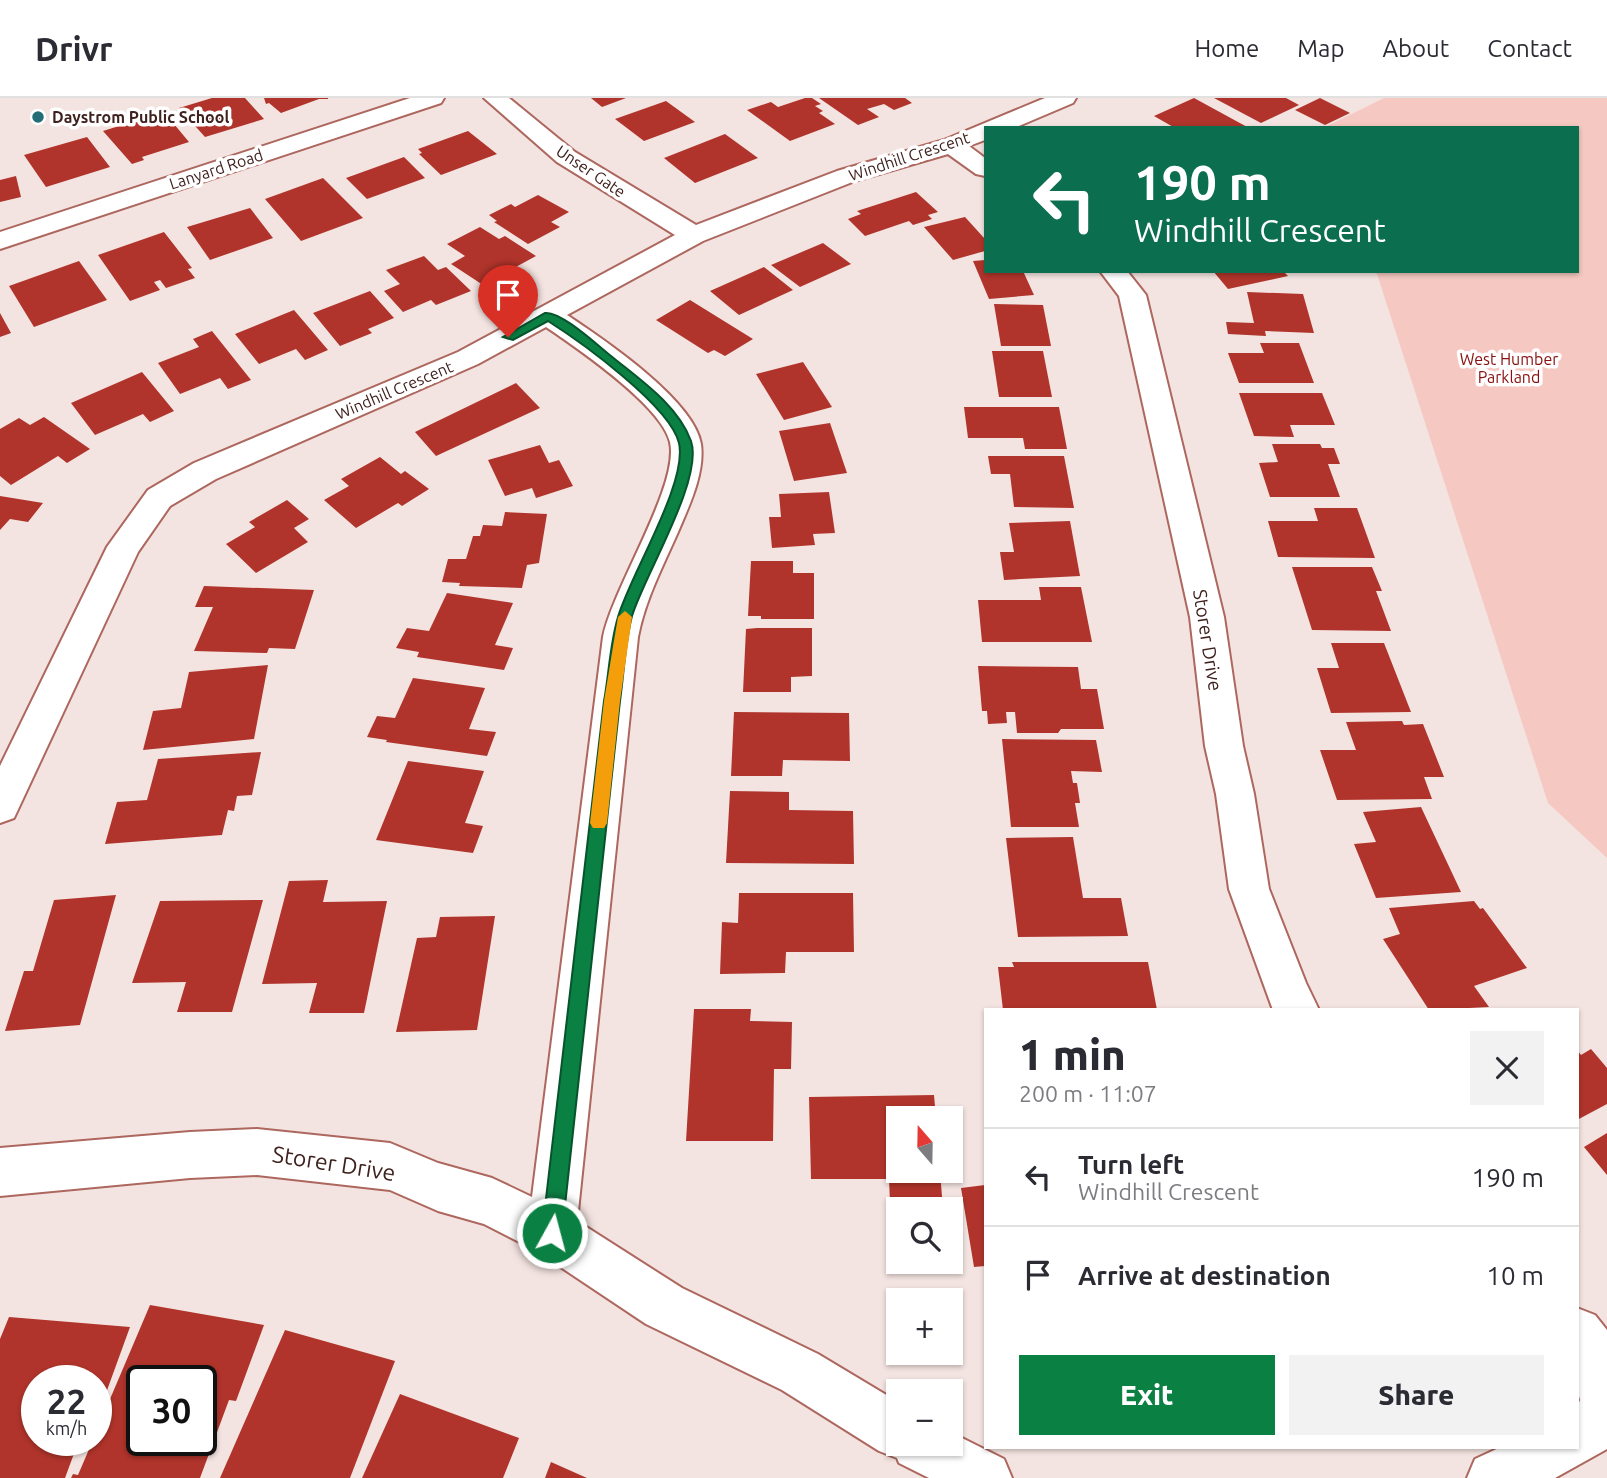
<!DOCTYPE html>
<meta charset="utf-8">
<style>
:root{--surface:#fff;--page:#f2f2f3;--text:#2b2b33;--muted:#7c7c81;--line:#e1e1e2;--accent:#0b8043}
body{margin:0;font-family:Ubuntu,sans-serif;background:var(--page);color:var(--text);height:100vh;display:flex;flex-direction:column;font-size:26px;white-space:nowrap}
*{box-sizing:border-box;margin:0}
p{font-size:23px;color:var(--muted)}
.icon{flex:none;width:38px;height:38px;fill:none;stroke:currentColor;stroke-width:2;stroke-linecap:round;stroke-linejoin:round}
.map{position:relative;flex:1;overflow:hidden}
.sheet{position:absolute;left:984px;top:910px;width:595px;height:441px;display:flex;flex-direction:column;background:var(--surface);border-radius:0px;box-shadow:0 2px 5px #0004}
.sheet>*{flex:none}
.hud{position:absolute;left:984px;top:28px;width:595px;height:147px;border-radius:0px;box-shadow:0 2px 5px #0004;background:#0b6e4f;color:#fff;overflow:hidden}
.needle{width:46px;rotate:340deg}
.controls{position:absolute;left:886px;top:1008px;display:grid;gap:14px}
.controls a{display:grid;place-items:center;width:77px;height:77px;border-radius:0px;background:var(--surface);box-shadow:0 2px 5px #0004;font-size:35px}
.speed{position:absolute;left:21px;top:1267px;display:flex;gap:14px;font-size:35px;font-weight:700;text-align:center}
.speed>*{display:grid;place-content:center;width:91px;height:91px;border-radius:50%;background:var(--surface);box-shadow:0 2px 5px #0004;line-height:1}
.speed small{font-size:18px;font-weight:400}
.speed .limit{border:4px solid #111;border-radius:10px;background:#fff;color:#111}
.pin{position:absolute;display:grid;place-items:center;width:60px;height:60px;color:#fff;margin:-72px -30px;border-radius:50% 50% 50% 0;rotate:-45deg;box-shadow:0 0 7px #0007}
.pin .icon{rotate:45deg}
.me{position:absolute;width:77px;margin:-38px;rotate:7deg;stroke-linejoin:round;filter:drop-shadow(0 0 5px #0008)}
.turn{display:flex;align-items:center;gap:24px;height:147px;padding:0 35px;font-size:32px}
.turn .icon{width:91px;height:91px;stroke-width:2.5}
.turn b{display:block;font-size:49px;line-height:60px}
.round{display:grid;place-items:center;flex:none;width:74px;height:74px;border-radius:0px;background:var(--page)}
.overview{display:flex;align-items:center;justify-content:space-between;height:119px;padding:0 35px}
h1{font-size:42px;font-weight:800;line-height:52px}
.cta{display:flex;gap:14px;margin-top:auto;padding:14px 35px}
.cta a{flex:1;height:80px;border-radius:0px;background:var(--accent);color:#fff;font-size:28px;font-weight:800;line-height:80px;text-align:center}
.cta a+a{background:var(--page);color:var(--text)}
ul{padding:0;list-style:none}
li{display:flex;align-items:center;gap:21px;height:98px;padding:0 35px;border-top:2px solid var(--line)}
li div{flex:1}
li b{display:block;font-size:26px}
li em{font-style:normal}
header{display:flex;align-items:center;gap:42px;box-sizing:border-box;height:98px;padding:0 35px;background:var(--surface);border-bottom:2px solid var(--line)}
header strong{font-size:33px}
nav{display:flex;gap:38px;margin-inline-start:auto;font-size:24px}
.map>svg:first-child{display:block}
.green{fill:#f5c9c2}
.building{fill:#b0342b;fill-rule:evenodd}
.lines{fill:none;stroke-linecap:round;stroke-linejoin:round}
.street-casing{stroke:#ad675e;stroke-width:4}
.secondary-casing{stroke:#ad675e;stroke-width:4}
.street{fill:#fff;fill-rule:evenodd}
.secondary{fill:#fff;fill-rule:evenodd}
.route{fill:#0b8043;stroke:#07532c;stroke-width:2}
.slow{fill:#f59e0b}
.poi-dot{fill:#246d77;stroke:#fff;stroke-width:2.5}
.labels{text-anchor:middle;dominant-baseline:central;stroke-width:7;stroke-linejoin:round;paint-order:stroke}
.far-poi-label{font-size:16px;font-weight:bold;fill:#3f211e;stroke:#fff;text-anchor:start}
.far-street-label{font-size:16px;fill:#3f211e;stroke:#fff}
.far-park-label{font-size:16px;fill:#870f0e;stroke:#fff}
.street-label{font-size:19px;fill:#3f211e;stroke:#fff}
.near-street-label{font-size:23px;fill:#3f211e;stroke:#fff}
</style>
<header>
<strong>Drivr</strong>
<nav><a>Home</a><a>Map</a><a>About</a><a>Contact</a></nav>
</header>
<div class="map">
<svg width="1607" height="1380" viewBox="0 0 1607 1380">
<rect width="100%" height="100%" fill="#f4e4e1"/>
<path class="green" d="M1384,0H1607V760L1548,705L1376,173H1577V30H1323Z"/>
<g class="building">
<path d="M212,0H245L264,21L205,39L179,10Z"/>
<path d="M264,0H328V1H319L281,15L269,5L266,6Z"/>
<path d="M591,0H626L602,9Z"/>
<path d="M805,0H812L821,6L815,8L823,13L819,15L835,26L790,43L747,12L771,4L778,9Z"/>
<path d="M819,0H905L912,5L894,12L884,6L867,11L879,19L858,27Z"/>
<path d="M1194,0L1249,30H1175L1154,18Z"/>
<path d="M1214,0H1286L1299,7L1261,25Z"/>
<path d="M1320,0L1350,15L1325,27L1295,12Z"/>
<path d="M666,3L695,24L644,43L615,21Z"/>
<path d="M164,14L189,44L142,59L144,62L132,66L103,33Z"/>
<path d="M468,33L497,56L441,77L419,56L422,55L418,51Z"/>
<path d="M725,36L758,60L695,85L664,60Z"/>
<path d="M87,39L110,69L46,89L24,57Z"/>
<path d="M404,59L425,80L367,101L346,80Z"/>
<path d="M16,78L21,99L0,104V82Z"/>
<path d="M323,80L363,120L301,143L265,101Z"/>
<path d="M916,94L938,114L928,117L932,121L913,127L909,123L865,138L848,121L861,116L857,113Z"/>
<path d="M538,97L569,114L551,124L560,129L528,146L494,124L497,123L489,117L511,106L515,109Z"/>
<path d="M250,110L273,140L210,162L187,129Z"/>
<path d="M965,119L985,141V153L953,162L924,129Z"/>
<path d="M480,129L499,141L505,138L536,158L483,187L451,166L465,158L447,146Z"/>
<path d="M164,134L192,170L188,171L195,180L166,190L160,182L154,184L160,192L130,203L98,157Z"/>
<path d="M823,145L851,166L800,189L771,167Z"/>
<path d="M424,158L438,172L446,169L471,193L436,207L431,202L403,214L384,193L400,186L386,172Z"/>
<path d="M985,162V173H1023L1034,197L989,201L973,163Z"/>
<path d="M79,163L107,202L34,229L9,188Z"/>
<path d="M764,169L793,192L739,217L710,193Z"/>
<path d="M1213,173H1283L1288,178L1228,191Z"/>
<path d="M370,193L394,220L368,231L372,235L340,248L313,215Z"/>
<path d="M1247,194L1303,196L1314,235L1265,233L1266,238L1228,236L1226,224L1254,225Z"/>
<path d="M690,202L753,241L725,258L714,252L708,255L656,222Z"/>
<path d="M994,206L1043,207L1051,248H1001Z"/>
<path d="M294,212L328,252L305,262L296,251L259,266L235,236Z"/>
<path d="M0,215L11,235L0,239Z"/>
<path d="M212,233L251,282L228,291L220,280L180,296L158,265L199,249L193,241Z"/>
<path d="M1260,245H1299L1314,285H1239L1228,255H1264Z"/>
<path d="M992,253H1043L1052,299H999Z"/>
<path d="M803,264L832,309L784,322L756,276Z"/>
<path d="M142,274L174,313L150,324L143,316L95,337L71,305Z"/>
<path d="M516,285L540,310L436,358L415,334Z"/>
<path d="M1239,295H1322L1335,327H1290L1294,339L1254,338Z"/>
<path d="M964,309H1059L1067,351H1025L1023,340H968Z"/>
<path d="M44,319L90,351L67,365L58,358L11,387L0,378V331L19,320L30,327Z"/>
<path d="M830,325L847,375L794,383L779,333Z"/>
<path d="M1272,346H1320L1322,350H1334L1340,366H1328L1340,399H1270L1259,365L1278,364Z"/>
<path d="M540,347L549,365L559,362L573,388L536,400L532,390L505,398L488,362Z"/>
<path d="M988,358H1064L1074,410L1014,409L1010,376H991Z"/>
<path d="M380,359L401,376L405,373L429,391L402,408L398,405L356,430L324,402L349,388L341,381Z"/>
<path d="M829,394L835,435L813,436L815,447L772,450L769,419H781L779,396Z"/>
<path d="M0,398L43,405L28,424L10,421L0,432Z"/>
<path d="M287,402L309,421L294,430L308,444L256,475L226,446L255,429L249,424Z"/>
<path d="M1314,410H1357L1375,460L1278,459L1268,423H1318Z"/>
<path d="M505,414L547,416L539,465L527,467L522,490L459,488L460,485L442,484L448,461H466L473,438H480L483,427L502,428Z"/>
<path d="M1070,423L1080,478L1004,482L1000,454H1014L1009,425Z"/>
<path d="M751,463H793V475H814V521H761V518H748Z"/>
<path d="M1292,469H1372L1382,493H1376L1391,533L1312,532Z"/>
<path d="M204,488L314,492L295,551L269,550L267,555L194,553L213,509H195Z"/>
<path d="M1039,489H1081L1092,544H982L978,502H1041Z"/>
<path d="M447,495L513,505L495,547L513,550L504,572L417,559L419,554L396,550L407,530L429,533Z"/>
<path d="M757,530H812V578L791,579V594H743L746,531Z"/>
<path d="M1331,545H1384L1411,614L1331,615L1317,570H1339Z"/>
<path d="M268,567L254,641L143,652L153,613L181,610L189,574Z"/>
<path d="M978,568L1078,569L1081,591H1097L1104,631H1061L1058,635H1017L1015,614H1006L1007,625L988,626L987,613H982Z"/>
<path d="M413,580L485,590L469,631L496,634L487,658L386,644L387,642L367,639L377,618L395,620Z"/>
<path d="M734,614L849,615L850,663L783,662L782,678H731Z"/>
<path d="M1402,623L1404,627L1423,626L1444,679H1424L1432,701L1337,702L1320,652H1356L1346,624Z"/>
<path d="M1002,641L1096,642L1102,674L1071,673L1073,685H1077L1080,705H1075L1079,729H1011Z"/>
<path d="M261,654L252,697L237,698L234,713L228,712L222,737L105,746L117,704L147,702L158,661Z"/>
<path d="M408,663L484,673L465,725L483,728L473,755L376,742Z"/>
<path d="M730,693L789,694V712L853,713L854,766L726,765Z"/>
<path d="M1421,709L1461,794L1376,800L1354,746L1376,744L1363,714Z"/>
<path d="M1073,739L1083,800H1121L1128,838L1018,839L1006,740Z"/>
<path d="M328,782L323,804L387,803L364,915H309L317,885L262,886L289,783Z"/>
<path d="M739,795H853L854,854H786L785,875L720,876L722,824L738,825Z"/>
<path d="M116,797L80,927L5,933L24,873H33L54,802Z"/>
<path d="M263,802L232,914H177L186,884L132,885L160,803Z"/>
<path d="M1474,803L1480,811L1483,810L1527,870L1474,888L1489,909L1429,912L1383,841L1400,836L1389,810Z"/>
<path d="M495,818L477,932L396,934L417,840L436,839L440,819Z"/>
<path d="M1012,864H1148L1157,912H1003L998,869H1014Z"/>
<path d="M694,911H751L750,923L792,924L791,971H774L773,1043H686Z"/>
<path d="M1591,951L1607,970V1006L1577,1022V952L1581,957Z"/>
<path d="M934,997L936,1020H898V1073H940L943,1111H898V1128H891L889,1081H811L809,999Z"/>
<path d="M1607,1035V1077L1584,1049Z"/>
<path d="M985,1087V1168L974,1169L961,1090Z"/>
<path d="M150,1207L264,1227L236,1303L229,1302L200,1380H71L73,1376L78,1377L93,1342H96V1334ZM142,1283H201V1342H142Z"/>
<path d="M9,1219L130,1229L102,1306L96,1305V1283H37V1342H79L65,1380H0V1241Z"/>
<path d="M285,1232L395,1263L350,1380H220Z"/>
<path d="M400,1296L519,1340L503,1380H362Z"/>
<path d="M551,1364L587,1380H545Z"/>
</g>
<g class="lines">
<g class="street-casing">
<g id="street">
<path d="M484,0H509L575,54L696,127L837,73L944,42L1045,0H1076L1073,5L1014,30H985V42L969,48L985,60V78L976,76L948,56L855,83L703,143L567,217C603,241 694,302 701,346C705,375 689,408 678,434C663,468 645,502 638,539L577,1123L682,1190L818,1256L898,1304V1346H950V1334L1004,1361L1012,1380H929L899,1365L897,1360L879,1353L782,1292L646,1226L535,1152L484,1126L438,1113L390,1092L257,1077L190,1080L0,1098V1050L190,1034L257,1031L390,1045L438,1065L492,1080L532,1099L603,539C613,489 680,387 670,344C662,309 584,255 555,235L546,229L478,266L216,381L170,408L138,454L14,720L0,725V668L107,449L148,392L194,365L458,254L675,137L557,64Z"/>
<path d="M1100,173H1127L1146,197L1224,519L1243,648L1254,696L1269,791L1306,885L1319,912H1273L1229,791L1216,696L1205,648L1190,519L1119,198Z"/>
<path d="M1577,1210L1595,1217L1607,1232V1351L1555,1380H1467L1475,1361L1501,1349H1577V1309L1580,1302L1577,1291Z"/>
</g>
</g>
<g class="secondary-casing">
<path id="secondary" d="M410,0H444L441,5L0,151V134Z"/>
</g>
<use href="#street" class="street"/>
<use href="#secondary" class="secondary"/>
</g>
<path class="route" d="M545,215C561,213 597,247 611,258C639,281 678,307 691,343C704,381 644,478 632,518C625,545 624,575 620,603L562,1135L559,1142L552,1145L545,1142L542,1135L604,603C609,576 610,545 618,519C630,477 688,385 679,345C670,308 581,244 548,223L513,242L503,239Z"/>
<path class="slow" d="M625,513L632,519L620,603L607,725L604,730H593L590,725L604,603L618,519Z"/>
<circle class="poi-dot" cx="38" cy="19" r="7"/>
<g class="labels">
<g class="far-poi-label">
<text x="52" y="19">Daystrom Public School</text>
</g>
<g class="far-street-label">
<text transform="translate(909 58) rotate(-18)">Windhill Crescent</text>
<text transform="translate(216 71) rotate(-18)">Lanyard Road</text>
<text transform="translate(591 73) rotate(34)">Unser Gate</text>
<text transform="translate(394 292) rotate(-23)">Windhill Crescent</text>
</g>
<g class="far-park-label">
<text x="1509" y="261">West Humber<tspan x="1509" dy="18">Parkland</tspan></text>
</g>
<g class="street-label">
<text transform="translate(1208 542) rotate(81)">Storer Drive</text>
</g>
<g class="near-street-label">
<text transform="translate(334 1065) rotate(9)">Storer Drive</text>
</g>
</g>
</svg>
<div class="controls">
<a><svg class="needle" viewBox="-14 -14 28 28"><path d="M0-13l5 13h-10z" fill="#e53935"/><path d="M0 13l5-13h-10z" fill="#7c7c81"/></svg></a>
<a><svg class="icon" aria-label="search" viewBox="0 0 24 24"><circle cx="10" cy="10" r="6"/><path d="M15 15l6 6"/></svg></a>
<a>+</a>
<a>−</a>
</div>
<div class="speed"><div>22<small>km/h</small></div><div class="limit">30</div></div>
<div class="pin" style="left:508px;top:239px;background:#d93025"><svg class="icon" aria-label="arrive" viewBox="0 0 24 24"><path d="M6 21V4h12l-3 4 3 4H6"/></svg></div>
<svg class="me" style="left:552px;top:1135px" viewBox="-20 -20 40 40"><circle r="17" fill="#0b8043" stroke="#fff" stroke-width="3"/><path d="M0-11L8 9 0 5-8 9z" fill="#fff"/></svg>
<div class="hud">
<div class="turn"><svg class="icon" aria-label="left" viewBox="0 0 24 24"><path d="M17 20v-9H6M10 6l-5 5 5 5"/></svg><div><b>190 m</b>Windhill Crescent</div></div>
</div>
<section class="sheet">
<div class="overview"><div><h1>1 min</h1><p>200 m · 11:07</p></div><a class="round"><svg class="icon" aria-label="close" viewBox="0 0 24 24"><path d="M6 6l12 12M18 6L6 18"/></svg></a></div>
<ul>
<li><svg class="icon" aria-label="left" viewBox="0 0 24 24"><path d="M17 20v-9H6M10 6l-5 5 5 5"/></svg><div><b>Turn left</b><p>Windhill Crescent</p></div><em>190 m</em></li>
<li><svg class="icon" aria-label="arrive" viewBox="0 0 24 24"><path d="M6 21V4h12l-3 4 3 4H6"/></svg><div><b>Arrive at destination</b></div><em>10 m</em></li>
</ul>
<div class="cta"><a>Exit</a><a>Share</a></div>
</section>
</div>
